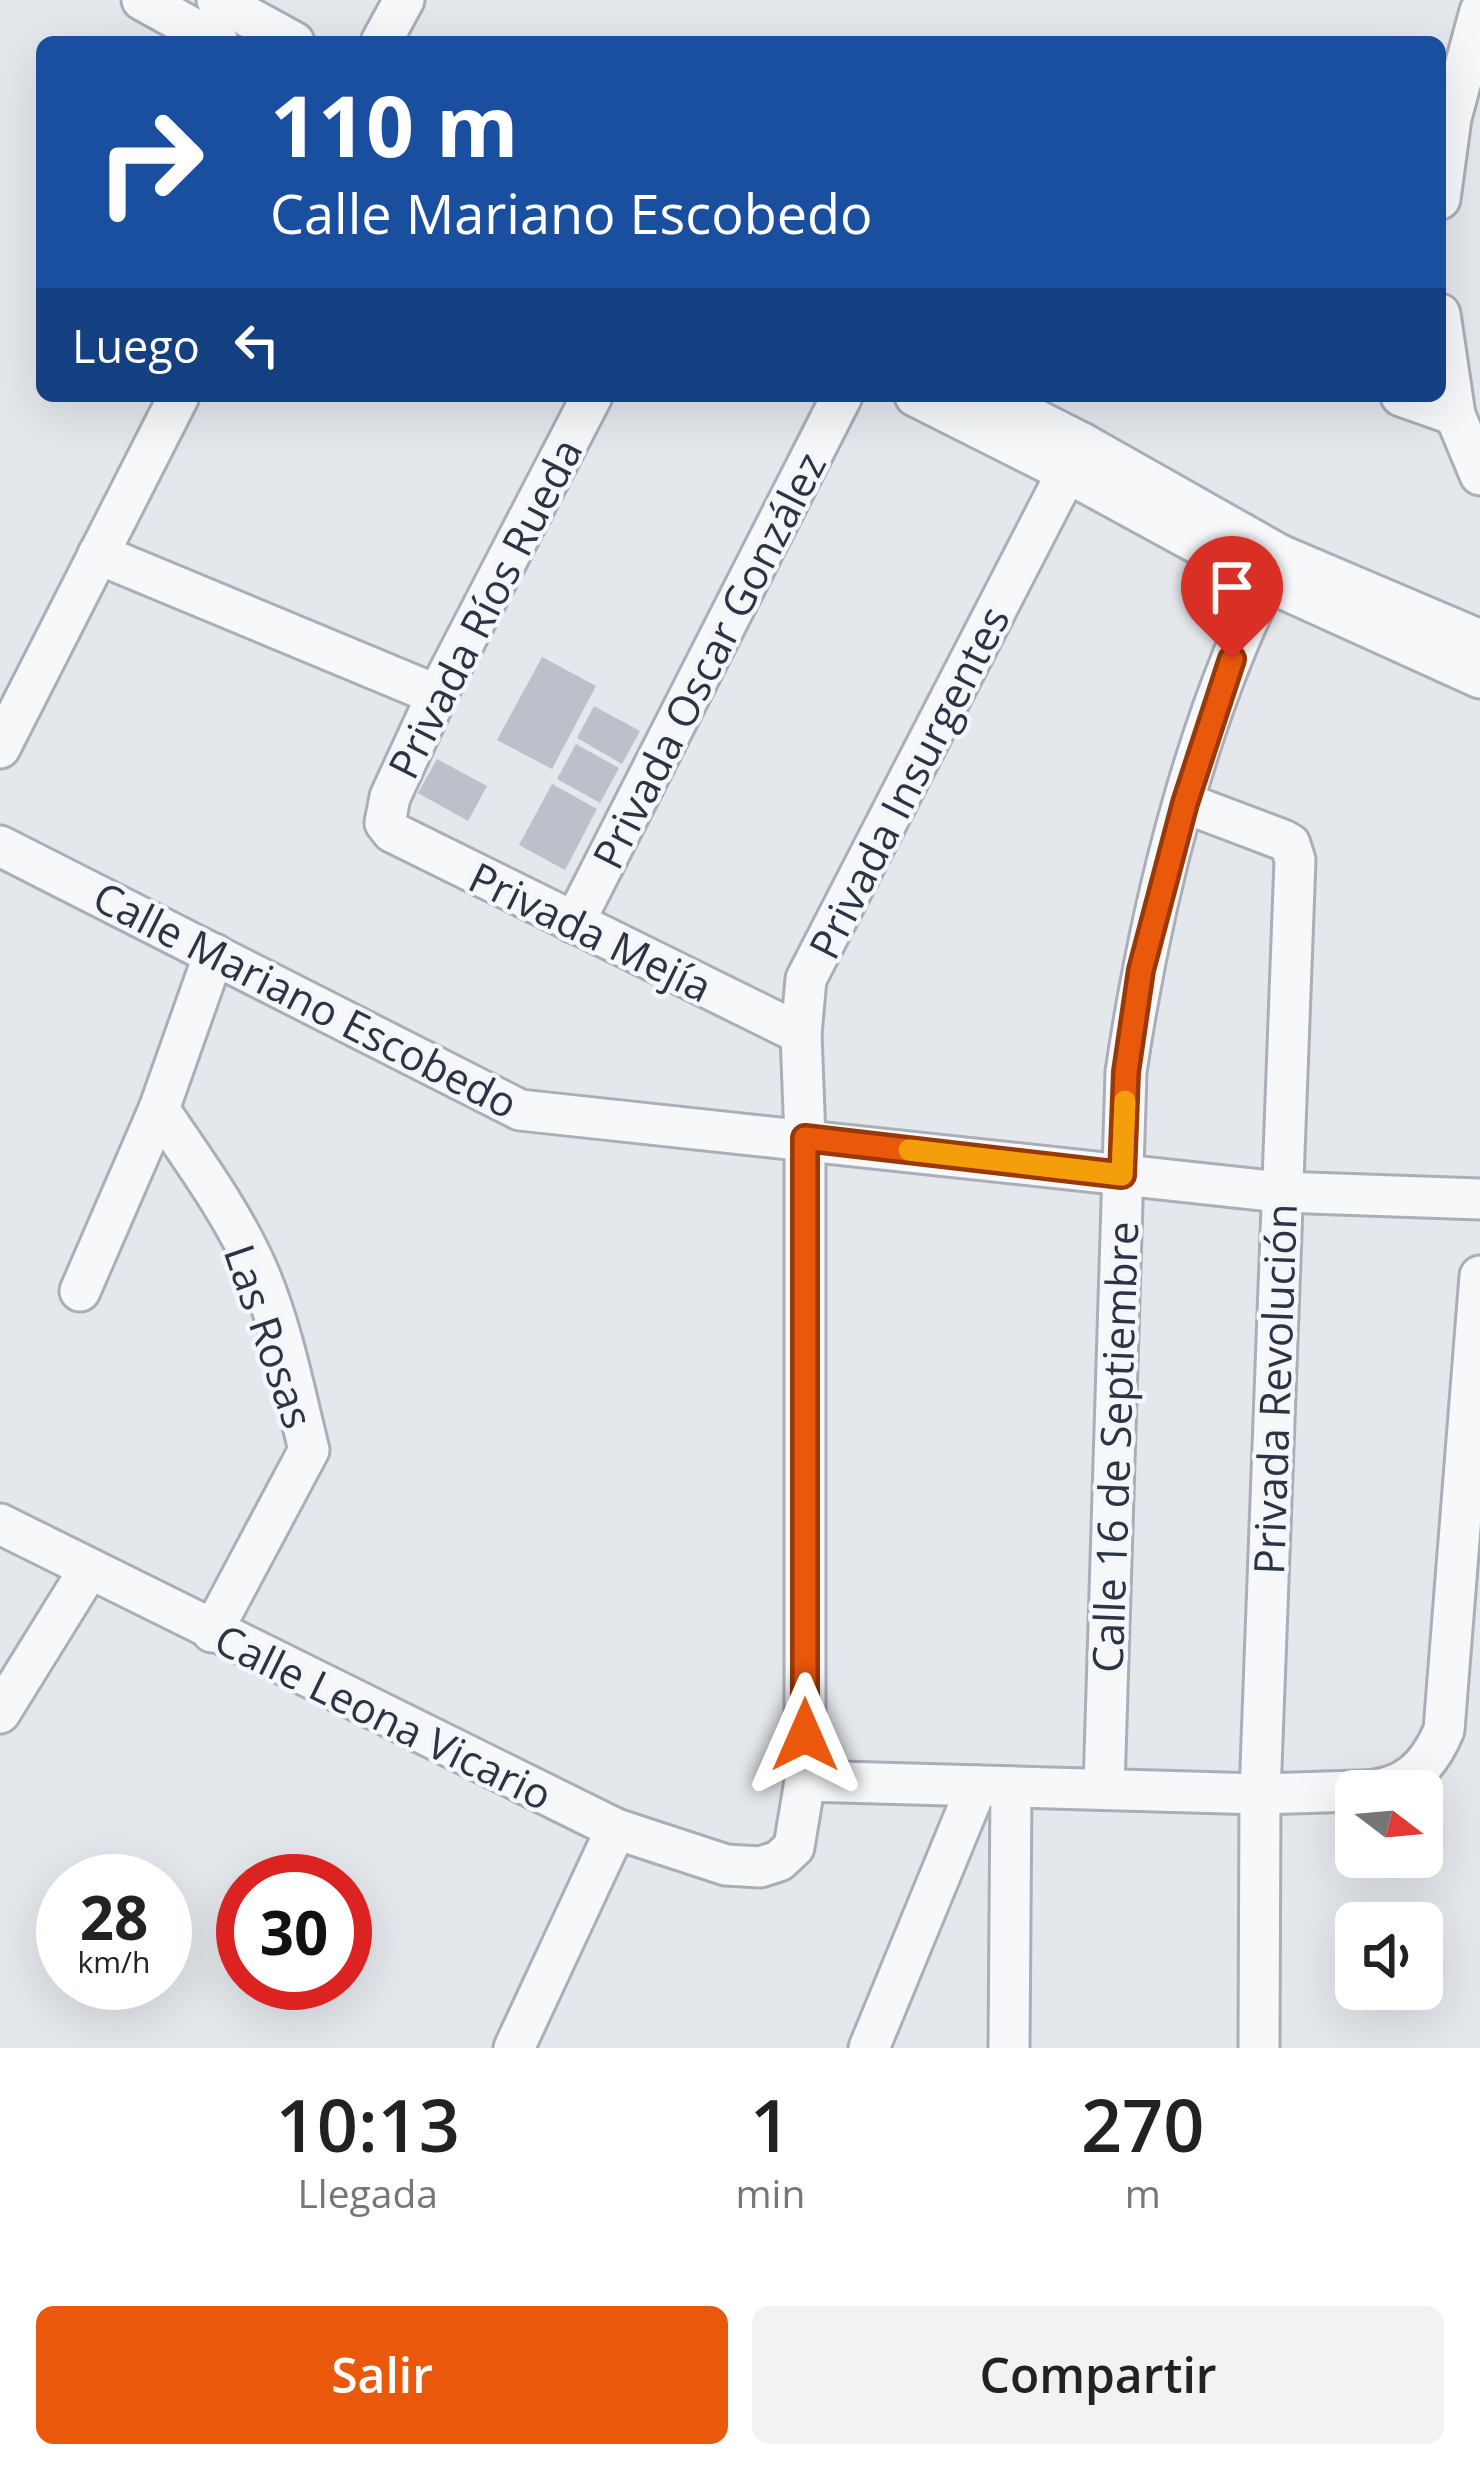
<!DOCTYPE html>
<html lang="es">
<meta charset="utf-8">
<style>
:root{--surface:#fff;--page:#f2f2f2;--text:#222;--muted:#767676;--accent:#ea580c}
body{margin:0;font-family:"Open Sans",sans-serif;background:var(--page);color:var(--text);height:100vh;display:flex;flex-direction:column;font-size:45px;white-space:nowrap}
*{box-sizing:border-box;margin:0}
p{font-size:39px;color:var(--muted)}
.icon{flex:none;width:66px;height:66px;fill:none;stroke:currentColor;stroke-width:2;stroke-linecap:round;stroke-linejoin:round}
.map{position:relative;height:2048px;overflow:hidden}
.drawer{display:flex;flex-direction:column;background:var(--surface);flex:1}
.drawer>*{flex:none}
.banner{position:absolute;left:36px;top:36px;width:1410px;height:366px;border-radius:18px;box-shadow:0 12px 48px #0002;background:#1a4fa0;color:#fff;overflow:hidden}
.needle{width:78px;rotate:106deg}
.fabs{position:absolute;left:1335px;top:1770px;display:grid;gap:24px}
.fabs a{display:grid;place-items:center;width:108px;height:108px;border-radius:18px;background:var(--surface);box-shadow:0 12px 48px #0002;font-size:60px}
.speed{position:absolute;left:36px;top:1854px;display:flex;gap:24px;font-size:60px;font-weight:700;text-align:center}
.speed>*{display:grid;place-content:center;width:156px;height:156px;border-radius:50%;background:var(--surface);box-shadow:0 12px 48px #0002;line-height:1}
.speed small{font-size:30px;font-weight:400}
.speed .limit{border:18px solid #d22;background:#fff;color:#111}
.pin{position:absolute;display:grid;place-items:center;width:102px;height:102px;color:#fff;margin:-123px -51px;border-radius:50% 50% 50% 0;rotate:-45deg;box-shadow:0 0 12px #0007}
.pin .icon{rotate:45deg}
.me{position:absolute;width:132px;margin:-66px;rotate:0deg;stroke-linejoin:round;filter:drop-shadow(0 0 9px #0008)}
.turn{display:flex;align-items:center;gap:42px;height:252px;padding:0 36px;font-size:54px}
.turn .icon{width:156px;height:156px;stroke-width:2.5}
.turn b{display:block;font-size:84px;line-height:102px}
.then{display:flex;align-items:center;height:114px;padding:0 36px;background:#0003;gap:24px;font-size:45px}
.eta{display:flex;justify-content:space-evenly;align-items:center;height:204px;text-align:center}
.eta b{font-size:72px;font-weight:600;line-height:84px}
.action{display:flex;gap:24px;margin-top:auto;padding:24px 36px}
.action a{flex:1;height:138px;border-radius:18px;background:var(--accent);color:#fff;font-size:48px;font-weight:600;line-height:138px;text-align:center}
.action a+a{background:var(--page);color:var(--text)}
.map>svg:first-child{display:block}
.building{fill:#bbc0ca}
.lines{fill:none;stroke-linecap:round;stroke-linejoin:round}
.minor-casing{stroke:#a9aeb7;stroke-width:45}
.minor{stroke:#f7f8fa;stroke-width:39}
.route-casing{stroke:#983908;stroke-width:30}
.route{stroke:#ea580c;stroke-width:21}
.slow{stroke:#f59e0b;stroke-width:21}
.labels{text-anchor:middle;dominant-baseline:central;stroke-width:9;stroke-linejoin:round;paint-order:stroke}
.street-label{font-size:42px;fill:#2b3445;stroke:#f4f6f9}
</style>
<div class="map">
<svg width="1480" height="2048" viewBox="0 0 1480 2048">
<rect width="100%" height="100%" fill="#e4e7ec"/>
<g class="building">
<path d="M542,657L596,686L552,769L497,740Z"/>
<path d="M594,706L640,731L622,764L577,738Z"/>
<path d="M576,744L619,768L600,803L557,779Z"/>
<path d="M437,759L487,786L468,821L418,793Z"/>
<path d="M552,784L597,809L565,870L519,845Z"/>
</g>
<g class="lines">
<g class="minor-casing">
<g id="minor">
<path d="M142,0L218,42"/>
<path d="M217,0L294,42"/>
<path d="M381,42L404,0"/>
<path d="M1440,199L1451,118L1480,11"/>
<path d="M1440,314L1455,415L1480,475"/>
<path d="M592,396L437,695L390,797L385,823L392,832L801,1034"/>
<path d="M915,396L1068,473L1266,581L1480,678"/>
<path d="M989,396L1082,443L1280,555L1480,640"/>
<path d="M1401,396L1455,415"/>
<path d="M98,554L437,695"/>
<path d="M0,748L179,396"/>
<path d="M1185,803L1283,840L1290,844L1295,860L1260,1794L1259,2048"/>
<path d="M0,846L520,1110L1281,1192L1480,1199"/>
<path d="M574,923L842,396"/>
<path d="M159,1109C193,1160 232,1212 257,1269C282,1326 294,1390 309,1450L212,1632"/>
<path d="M80,1291L159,1109L214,954"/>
<path d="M0,1524L616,1829L726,1865L760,1867L779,1861L794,1847L805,1781V1138L801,1034L806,979L1082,443"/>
<path d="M0,1713L88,1571"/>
<path d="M805,1781L1260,1794L1356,1791"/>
<path d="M1104,1788L1126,1072C1151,903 1199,705 1280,555"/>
<path d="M1362,1791C1405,1790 1428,1768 1444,1730L1480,1276"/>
<path d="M514,2048L616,1829"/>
<path d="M869,2048L977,1786"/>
<path d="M1009,2048L1011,1787"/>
</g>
</g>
<use href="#minor" class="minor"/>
</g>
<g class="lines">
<g class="route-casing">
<path id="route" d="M805,1735V1138L1122,1175L1126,1072L1141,970L1185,803L1232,659"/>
</g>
<use href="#route" class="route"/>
<path class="slow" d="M909,1150L1122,1175L1125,1101"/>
</g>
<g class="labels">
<g class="street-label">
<text transform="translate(484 608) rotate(-63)">Privada Ríos Rueda</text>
<text transform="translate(708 660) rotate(-63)">Privada Oscar González</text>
<text transform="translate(908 782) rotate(-63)">Privada Insurgentes</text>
<text transform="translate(591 931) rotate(26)">Privada Mejía</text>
<text transform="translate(306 999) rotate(27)">Calle Mariano Escobedo</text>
<text transform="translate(270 1336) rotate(71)">Las Rosas</text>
<text transform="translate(1274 1389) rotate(-88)">Privada Revolución</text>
<text transform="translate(1114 1447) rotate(-88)">Calle 16 de Septiembre</text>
<text transform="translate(384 1716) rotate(26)">Calle Leona Vicario</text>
</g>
</g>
</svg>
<div class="fabs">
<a><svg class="needle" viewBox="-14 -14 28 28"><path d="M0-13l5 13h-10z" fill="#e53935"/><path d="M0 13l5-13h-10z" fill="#767676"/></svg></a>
<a><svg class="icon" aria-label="sound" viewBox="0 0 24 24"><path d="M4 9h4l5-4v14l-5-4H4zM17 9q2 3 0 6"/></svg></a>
</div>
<div class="speed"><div>28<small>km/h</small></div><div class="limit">30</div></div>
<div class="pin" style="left:1232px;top:659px;background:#d93025"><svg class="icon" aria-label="arrive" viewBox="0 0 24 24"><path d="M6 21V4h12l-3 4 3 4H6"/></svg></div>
<svg class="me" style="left:805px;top:1735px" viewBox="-20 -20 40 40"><path d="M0-17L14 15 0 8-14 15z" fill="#ea580c" stroke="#fff" stroke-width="4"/></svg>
<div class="banner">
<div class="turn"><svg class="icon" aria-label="right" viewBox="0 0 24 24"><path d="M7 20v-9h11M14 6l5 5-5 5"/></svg><div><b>110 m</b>Calle Mariano Escobedo</div></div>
<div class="then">Luego<svg class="icon" aria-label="left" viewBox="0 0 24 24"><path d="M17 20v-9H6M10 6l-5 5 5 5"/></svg></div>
</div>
</div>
<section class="drawer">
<div class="eta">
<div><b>10:13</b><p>Llegada</p></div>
<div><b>1</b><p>min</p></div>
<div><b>270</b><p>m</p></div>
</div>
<div class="action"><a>Salir</a><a>Compartir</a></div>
</section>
